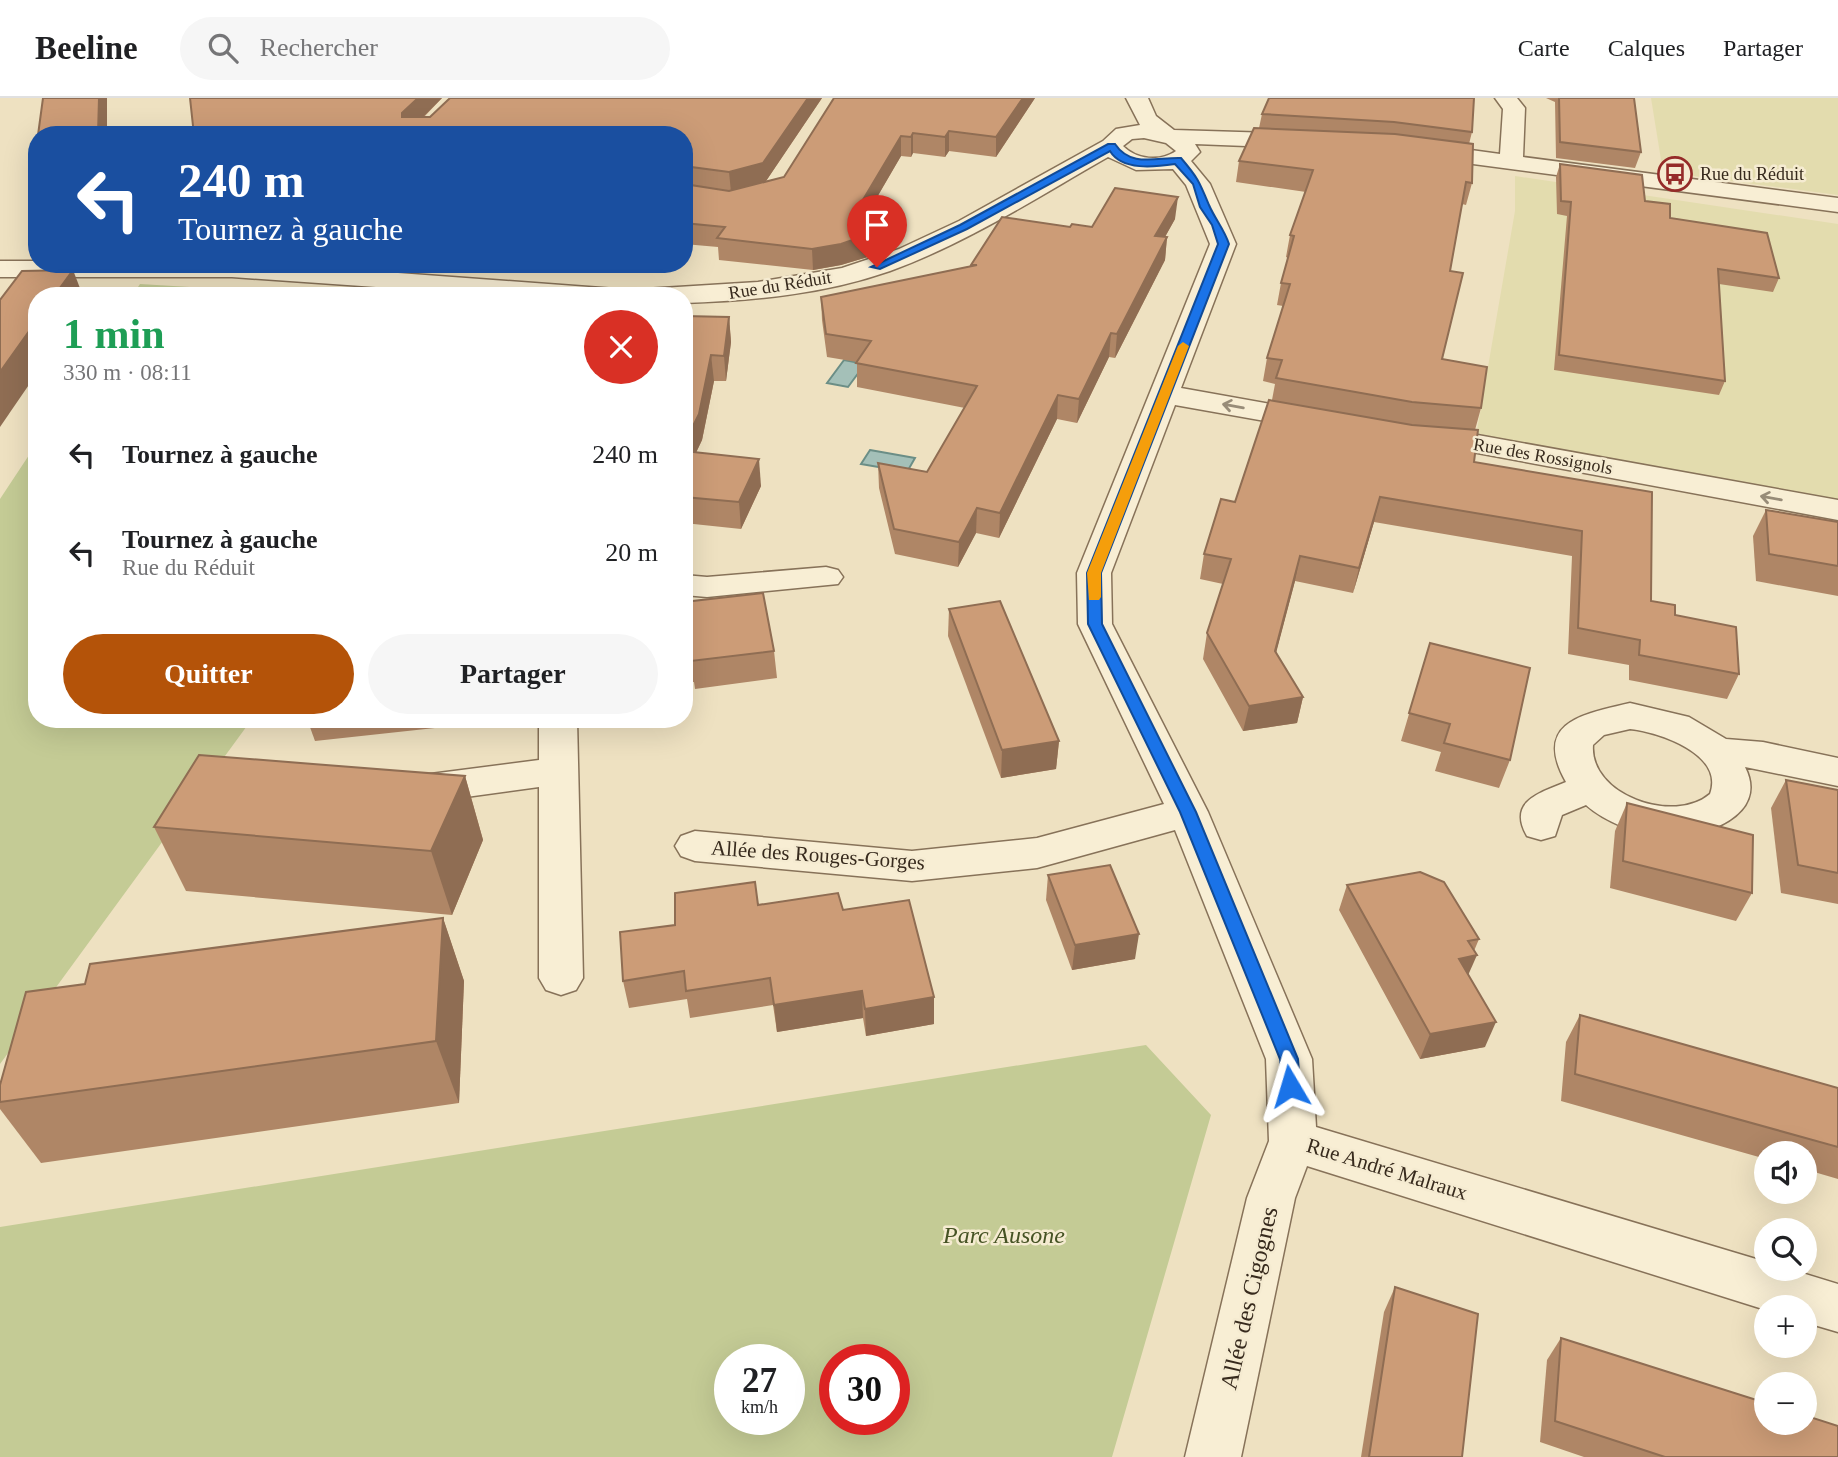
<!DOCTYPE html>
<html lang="fr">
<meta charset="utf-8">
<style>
:root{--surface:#fff;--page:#f6f6f6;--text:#202124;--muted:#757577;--line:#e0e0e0;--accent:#b45309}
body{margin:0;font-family:Georgia,serif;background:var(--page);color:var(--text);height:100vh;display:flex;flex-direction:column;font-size:26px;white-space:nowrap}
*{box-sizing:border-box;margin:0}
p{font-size:23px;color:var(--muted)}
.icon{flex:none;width:38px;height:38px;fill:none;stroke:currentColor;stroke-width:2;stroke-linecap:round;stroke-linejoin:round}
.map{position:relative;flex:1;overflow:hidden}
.sheet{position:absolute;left:28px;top:189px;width:665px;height:441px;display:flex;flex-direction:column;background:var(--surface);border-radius:28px;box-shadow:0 7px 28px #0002}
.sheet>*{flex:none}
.hud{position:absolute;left:28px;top:28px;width:665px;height:147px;border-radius:28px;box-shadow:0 7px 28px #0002;background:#1a4fa0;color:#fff;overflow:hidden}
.tools{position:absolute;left:1754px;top:1043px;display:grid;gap:14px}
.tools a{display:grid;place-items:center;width:63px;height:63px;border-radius:50%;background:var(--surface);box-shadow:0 7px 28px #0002;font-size:35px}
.speed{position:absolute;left:714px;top:1246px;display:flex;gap:14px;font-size:35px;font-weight:700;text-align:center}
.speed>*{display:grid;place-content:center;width:91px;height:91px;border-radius:50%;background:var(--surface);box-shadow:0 7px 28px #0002;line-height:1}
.speed small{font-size:18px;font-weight:400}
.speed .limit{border:10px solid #d22;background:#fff;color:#111}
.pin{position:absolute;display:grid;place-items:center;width:60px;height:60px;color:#fff;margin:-72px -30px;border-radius:50% 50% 50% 0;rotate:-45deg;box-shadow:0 0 7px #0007}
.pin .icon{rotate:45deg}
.me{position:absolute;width:77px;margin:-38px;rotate:353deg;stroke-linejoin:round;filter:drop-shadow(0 0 5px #0008)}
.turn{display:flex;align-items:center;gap:24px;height:147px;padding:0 35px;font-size:32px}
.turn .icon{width:91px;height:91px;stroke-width:2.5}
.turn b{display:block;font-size:49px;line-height:60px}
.round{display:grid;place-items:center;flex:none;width:74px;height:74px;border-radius:37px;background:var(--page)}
.summary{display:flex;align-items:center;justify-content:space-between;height:119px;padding:0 35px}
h1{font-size:42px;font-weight:600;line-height:52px;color:#1e9e55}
.cta{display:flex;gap:14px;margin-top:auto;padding:14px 35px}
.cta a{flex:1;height:80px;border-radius:42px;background:var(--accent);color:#fff;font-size:28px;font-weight:600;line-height:80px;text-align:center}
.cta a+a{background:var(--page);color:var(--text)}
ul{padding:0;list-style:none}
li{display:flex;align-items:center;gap:21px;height:98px;padding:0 35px}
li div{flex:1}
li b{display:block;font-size:26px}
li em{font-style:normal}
header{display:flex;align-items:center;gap:42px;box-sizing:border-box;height:98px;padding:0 35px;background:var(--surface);border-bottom:2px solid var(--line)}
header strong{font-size:33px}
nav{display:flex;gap:38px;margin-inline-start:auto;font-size:24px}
.search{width:490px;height:63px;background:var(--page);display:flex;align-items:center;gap:18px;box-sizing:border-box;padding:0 24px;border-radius:38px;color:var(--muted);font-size:26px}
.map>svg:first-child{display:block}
.farmland{fill:#e3dcae}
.green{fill:#c4cb95;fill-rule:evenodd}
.water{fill:#a4c0b8;stroke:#6b8e86;stroke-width:2}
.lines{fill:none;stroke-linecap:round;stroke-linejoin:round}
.minor-casing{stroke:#877259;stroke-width:3}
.minor{fill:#f8eed4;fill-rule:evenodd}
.wall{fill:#af8666}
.shaded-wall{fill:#8f6d53}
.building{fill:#cc9c77;stroke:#8f6d53;stroke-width:2}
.oneway{stroke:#988c78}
.route{fill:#1a73e8;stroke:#114b97;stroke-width:2}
.slow{fill:#f59e0b}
.labels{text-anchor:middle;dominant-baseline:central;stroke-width:5;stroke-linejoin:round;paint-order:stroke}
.far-poi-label{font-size:18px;fill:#372a1d;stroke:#f5ebd1;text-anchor:start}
.far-street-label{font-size:18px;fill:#372a1d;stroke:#f5ebd1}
.street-label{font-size:21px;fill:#372a1d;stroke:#f5ebd1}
.near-park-label{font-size:24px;font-style:italic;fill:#465324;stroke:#f5ebd1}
.near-street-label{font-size:24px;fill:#372a1d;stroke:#f5ebd1}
</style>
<header>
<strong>Beeline</strong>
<div class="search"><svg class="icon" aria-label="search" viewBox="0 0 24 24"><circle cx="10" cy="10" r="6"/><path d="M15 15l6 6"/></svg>Rechercher</div>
<nav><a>Carte</a><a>Calques</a><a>Partager</a></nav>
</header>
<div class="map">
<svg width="1838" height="1359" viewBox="0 0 1838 1359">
<rect width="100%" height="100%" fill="#eee1c1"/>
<g class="farmland">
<path d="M1651,0H1838V97L1663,74Z"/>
<path d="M1515,78L1838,126V404L1476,338L1515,113Z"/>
</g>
<g class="green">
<path d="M140,186L338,198H132Z"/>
<path d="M37,345V621H252L0,966V401Z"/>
<path d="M1146,947L1211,1017L1112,1359H0V1129ZM730,1262H789V1321H730ZM835,1262H894V1321H835Z"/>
</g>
<g class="water">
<path d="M844,262L865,266L848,289L827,285Z"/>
<path d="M870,352L915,360L907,374L861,366Z"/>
</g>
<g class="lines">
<g class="minor-casing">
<g id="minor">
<path d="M1126,0H1148L1156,18L1174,32L1301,36L1312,43L1301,50L1195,46L1200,54L1191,63L1210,86L1236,146L1181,290L1315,314L1326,317L1330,323L1326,329L1315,332L1175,307L1111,475L1112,526L1208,714L1312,961L1316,1029L1766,1164V1171H1789L1838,1186V1234L1804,1224V1209H1766V1212L1307,1068L1295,1100L1241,1359H1185L1247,1100L1269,1043L1266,961L1175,732L1037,770L912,783L695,763L681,758L675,748L681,738L695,733L912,753L1037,740L1164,706L1078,526L1077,475L1210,146L1186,87L1173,71L1136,72L1108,59C1036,100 967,145 890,173C824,196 753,203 684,205V198H505L232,179H0V163H37V166H276L629,192L758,184L842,170L899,151L959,123L1103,43L1116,31L1140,27ZM1144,40L1166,45L1176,53C1160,64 1137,62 1123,48L1132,41Z"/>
<path d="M1495,0H1517L1525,10L1523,59L1838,100V114L1420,59L1412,57L1408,52L1412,47L1420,45L1500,56L1503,11Z"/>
<path d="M1423,332L1472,336L1838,402V422L1472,354L1412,347L1408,341L1412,335Z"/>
<path d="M826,469L838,472L843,479L838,486L707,499L684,497V477L707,479Z"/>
<path d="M1630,605L1689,619L1726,641L1763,644L1838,660V688L1745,669C1770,718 1703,740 1666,739C1640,738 1605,724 1586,707L1562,717L1555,738L1541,742L1527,738C1507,703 1540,695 1566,684C1532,624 1583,616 1630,605ZM1630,631C1659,634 1725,656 1710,696C1674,727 1589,697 1593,647L1604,637Z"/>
<path d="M539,621H577L583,880L576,892L561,897L546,892L539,880V689L415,706L401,702L396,692L401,682L415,678L539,662Z"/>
</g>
</g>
<use href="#minor" class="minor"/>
</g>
<g class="wall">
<path d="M190,0H442L424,19H430L450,0H822L766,83L784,79L834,0H1035L996,59L949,53L945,59L913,55L911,59L901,58L861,126L871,158L841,167L813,172L719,162L718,149L684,146V37H194Z"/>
<path d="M1269,0L1472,34L1469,46L1472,85L1466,107L1462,106L1450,173L1442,261L1481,310L1475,332L1474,364L1652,394L1651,503L1675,517L1739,576L1727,601L1629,582V567L1568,556L1572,458L1374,424L1353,495L1295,483L1276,554L1303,599L1297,625L1243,633L1203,561L1207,535L1223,486L1200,481L1204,456L1235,404L1272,302L1275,286L1263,283L1267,260L1283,208L1277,207L1281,185L1288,160L1286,159L1290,137L1306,94L1236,84L1239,63L1259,30L1262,16Z"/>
<path d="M1546,0H1634L1641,54L1635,70L1556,60L1555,4Z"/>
<path d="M1560,66L1645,103L1670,120L1779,180L1773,194L1719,186L1725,283L1719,297L1554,272L1567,118L1557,116L1556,79Z"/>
<path d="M1175,121L1165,139H1167L1165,162L1115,260L1109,259L1077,325L1057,321L999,440L976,435L958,469L895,456L879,390L878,365L927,374L965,310L857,289V264L827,259L822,222L821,199L971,169V167L1070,129H1092Z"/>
<path d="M684,218L729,219L731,244L726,283H714L702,342L696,355L761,388L741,431L684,425Z"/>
<path d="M1766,412L1838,424V498L1756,483L1753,438Z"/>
<path d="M684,504L774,553L777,580L695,591L694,584L684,585Z"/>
<path d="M949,511L1059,643L1056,671L1001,680L948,538Z"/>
<path d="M1430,545L1510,662L1499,690L1435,673L1441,654L1401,643Z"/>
<path d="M307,621H482L481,625L315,643Z"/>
<path d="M465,678L483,742L452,817L186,793L154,729Z"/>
<path d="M1786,682L1838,692V806L1781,795L1771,710Z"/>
<path d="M1627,705L1752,795L1736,823L1610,790L1615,733Z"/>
<path d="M1048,777L1135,861L1072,872L1046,802Z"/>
<path d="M1347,787L1479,841L1474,853L1468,877L1485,949L1420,961L1339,812Z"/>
<path d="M758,807L843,812L934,926L866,938L863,920L777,934L773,907L690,920L687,901L629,910L623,883L675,827Z"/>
<path d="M443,820L464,883L459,1005L41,1065L0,1011V987L85,886Z"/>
<path d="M1580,917L1838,990V1081L1804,1071V1055H1766V1061L1561,1003L1566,944Z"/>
<path d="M1395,1189L1462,1359H1361L1384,1214Z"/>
<path d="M1561,1240L1838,1359H1584L1540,1344L1547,1262Z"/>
</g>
<g class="shaded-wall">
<path d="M99,0H107V37H98Z"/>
<path d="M418,0H442L407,35L402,15Z"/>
<path d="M808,0H822L764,86L731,94L729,74Z"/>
<path d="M1023,0H1035L996,59V39Z"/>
<path d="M949,33V53L945,59V39Z"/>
<path d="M913,35V55L911,59V39Z"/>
<path d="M901,38V58L854,139V117Z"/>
<path d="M36,87L37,103L31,88Z"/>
<path d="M1178,99L1175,121L1153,160L1155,138Z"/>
<path d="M870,136L871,158L841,167L813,172L812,151Z"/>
<path d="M1167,139L1165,162L1115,260L1117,236Z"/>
<path d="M73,172L83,198H54Z"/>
<path d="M729,219L731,244L726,283L724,258Z"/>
<path d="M37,222V275L0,329V274Z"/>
<path d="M1111,235L1109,259L1077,325L1079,301Z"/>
<path d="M711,257L714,283L702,342L684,379V346Z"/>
<path d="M1058,297L1057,321L999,440L1000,415Z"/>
<path d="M759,361L761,388L741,431L739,404Z"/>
<path d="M1380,399L1374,424L1353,495L1359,470Z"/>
<path d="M977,410L976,435L958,469L959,444Z"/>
<path d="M1300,458L1295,483L1270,578L1275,553Z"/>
<path d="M1303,599L1297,625L1243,633L1249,608Z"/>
<path d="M1059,643L1056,671L1001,680L1002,652Z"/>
<path d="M465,678L483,742L452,817L431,753Z"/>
<path d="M443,820L464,883L459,1005L436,943Z"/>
<path d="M1139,836L1135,861L1072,872L1075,847Z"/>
<path d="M1477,857L1466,882L1459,861Z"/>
<path d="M862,893L863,920L777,934L774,907Z"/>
<path d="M934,899V926L866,938L865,911Z"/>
<path d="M1496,924L1485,949L1420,961L1430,936Z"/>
</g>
<g class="building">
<path d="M43,0H99L98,37H38Z"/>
<path d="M190,0H418L402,15V19H430L450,0H808L763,65L729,74L684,68V37H194Z"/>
<path d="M834,0H1023L996,39L949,33L945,39L913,35L911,39L901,38L854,117L870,136L841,146L812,151L717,140L725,129L684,125V86L729,93L784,79Z"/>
<path d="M1269,0H1474L1472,34L1394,24L1262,16Z"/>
<path d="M1559,0H1634L1641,54L1560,44Z"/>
<path d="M1254,30L1395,36L1473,46L1472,85L1466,84L1450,173L1463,175L1442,261L1487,269L1481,310L1412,304L1276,280L1282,262L1267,260L1290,186L1281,185L1294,138L1290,137L1313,72L1239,63Z"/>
<path d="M37,46V105L34,106L36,87L31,88Z"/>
<path d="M1560,66L1642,77L1645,103L1670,106V120L1767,135L1779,180L1718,171L1725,283L1559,257L1571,104L1561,103Z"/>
<path d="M1115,90L1178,99L1155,138L1167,139L1117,236L1111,235L1079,301L1058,297L1000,415L977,410L959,444L894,431L878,365L927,374L977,288L856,265L871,243L826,236L821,199L977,167H971L1002,119L1070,129L1072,126L1092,129Z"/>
<path d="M73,172L54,198H37V222L0,274V202L22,173Z"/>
<path d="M684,218L729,219L724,258L711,257L699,316L684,346Z"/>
<path d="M1269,302L1412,327L1478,332L1474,364L1652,394L1651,503L1675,507V517L1736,529L1739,576L1639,557L1640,542L1578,530L1582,433L1380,399L1359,470L1300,458L1275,553L1303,599L1249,608L1207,535L1231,461L1204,456L1221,401L1235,404Z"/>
<path d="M684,353L759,361L739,404L684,399Z"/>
<path d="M1766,412L1838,424V468L1769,456Z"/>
<path d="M763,495L774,553L691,563L690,557H684V504Z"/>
<path d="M1000,503L1059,643L1002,652L949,511Z"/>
<path d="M1430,545L1530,570L1510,662L1444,645L1450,626L1409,615Z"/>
<path d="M199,657L465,678L431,753L154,729Z"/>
<path d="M1786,682L1838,692V775L1798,767Z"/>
<path d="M1627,705L1753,737L1752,795L1623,763Z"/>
<path d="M1110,767L1139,836L1075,847L1048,777Z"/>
<path d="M1420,774L1444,784L1479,841L1468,843L1477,857L1459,861L1496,924L1430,936L1347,787Z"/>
<path d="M755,784L758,807L838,795L843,812L909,802L934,899L865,911L862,893L774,907L770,880L686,893L684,873L623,883L620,834L675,827V795Z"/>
<path d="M443,820L436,943L0,1004V987L26,894L85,886L90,866Z"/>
<path d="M1580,917L1838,990V1049L1575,976Z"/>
<path d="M1395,1189L1478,1216L1462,1359H1369Z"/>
<path d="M1561,1240L1766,1305V1325H1804V1317L1838,1328V1359H1665L1555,1323Z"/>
</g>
<defs><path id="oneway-shaft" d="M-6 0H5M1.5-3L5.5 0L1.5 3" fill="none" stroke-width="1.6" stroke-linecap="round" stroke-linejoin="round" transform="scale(1.75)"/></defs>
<g class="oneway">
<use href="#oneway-shaft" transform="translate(1233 308) rotate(-170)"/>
<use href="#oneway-shaft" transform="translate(1771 400) rotate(-170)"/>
</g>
<path class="route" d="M1108,46H1115C1131,70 1157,59 1181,60C1198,80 1199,83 1209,107C1215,121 1224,131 1229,146L1101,475L1102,526L1196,714L1298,961L1300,988L1297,994H1284L1280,961L1180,714L1088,526L1087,475L1218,146L1212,127L1200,109L1193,86L1175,66C1155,69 1122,73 1110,53L967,131L880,171L871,169L960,127Z"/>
<path class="slow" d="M1183,244L1189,248L1101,475V499L1099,502H1089L1087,475L1178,248Z"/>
<defs>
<g id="bus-ring" transform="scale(1.75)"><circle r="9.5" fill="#f5ebd1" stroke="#952b29" stroke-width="1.5"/><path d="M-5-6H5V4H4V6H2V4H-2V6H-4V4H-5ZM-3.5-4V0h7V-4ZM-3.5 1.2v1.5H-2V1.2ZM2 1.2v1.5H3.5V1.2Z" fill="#952b29"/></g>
</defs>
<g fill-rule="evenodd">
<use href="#bus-ring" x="1675" y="76"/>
</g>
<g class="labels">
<g class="far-poi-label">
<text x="1700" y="76">Rue du Réduit</text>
</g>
<g class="far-street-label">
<text transform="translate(780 187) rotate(-9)">Rue du Réduit</text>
<text transform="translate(1543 358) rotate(10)">Rue des Rossignols</text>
</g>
<g class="street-label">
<text transform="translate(818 757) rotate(4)">Allée des Rouges-Gorges</text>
<text transform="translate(1387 1071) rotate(17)">Rue André Malraux</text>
</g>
<g class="near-park-label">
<text x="1004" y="1137">Parc Ausone</text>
</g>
<g class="near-street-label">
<text transform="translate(1249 1200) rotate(-77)">Allée des Cigognes</text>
</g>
</g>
</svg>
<div class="tools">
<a><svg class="icon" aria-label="sound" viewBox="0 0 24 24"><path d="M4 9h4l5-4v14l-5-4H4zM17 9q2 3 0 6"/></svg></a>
<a><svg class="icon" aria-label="search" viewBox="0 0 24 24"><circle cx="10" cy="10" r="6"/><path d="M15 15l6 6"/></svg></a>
<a>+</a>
<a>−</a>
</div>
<div class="speed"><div>27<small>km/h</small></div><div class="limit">30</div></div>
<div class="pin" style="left:877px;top:169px;background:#d93025"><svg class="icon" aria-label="arrive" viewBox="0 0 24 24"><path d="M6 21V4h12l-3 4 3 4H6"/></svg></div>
<svg class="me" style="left:1290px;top:988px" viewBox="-20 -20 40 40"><path d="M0-17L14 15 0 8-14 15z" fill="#1a73e8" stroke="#fff" stroke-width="4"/></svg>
<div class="hud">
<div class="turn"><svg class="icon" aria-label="left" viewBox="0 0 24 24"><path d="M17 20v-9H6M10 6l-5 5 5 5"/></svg><div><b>240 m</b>Tournez à gauche</div></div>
</div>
<section class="sheet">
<div class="summary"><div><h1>1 min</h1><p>330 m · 08:11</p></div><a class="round" style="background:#d93025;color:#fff"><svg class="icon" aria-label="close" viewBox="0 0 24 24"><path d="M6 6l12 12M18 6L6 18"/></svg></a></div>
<ul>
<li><svg class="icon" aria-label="left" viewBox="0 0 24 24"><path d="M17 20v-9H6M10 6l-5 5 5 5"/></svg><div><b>Tournez à gauche</b></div><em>240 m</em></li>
<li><svg class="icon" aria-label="left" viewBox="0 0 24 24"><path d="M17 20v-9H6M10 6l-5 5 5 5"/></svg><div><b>Tournez à gauche</b><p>Rue du Réduit</p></div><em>20 m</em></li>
</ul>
<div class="cta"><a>Quitter</a><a>Partager</a></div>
</section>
</div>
